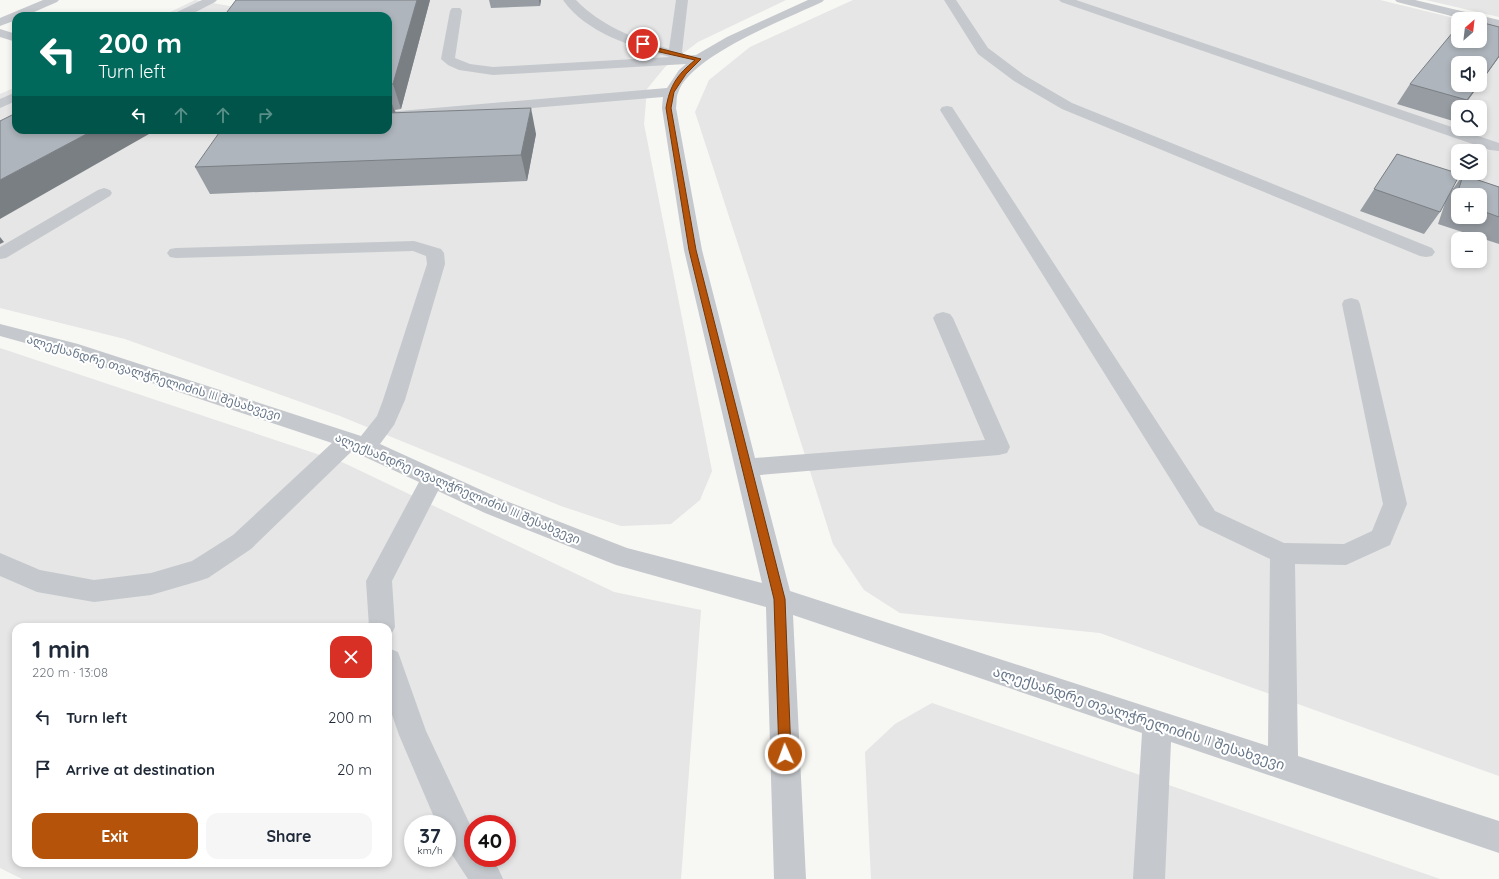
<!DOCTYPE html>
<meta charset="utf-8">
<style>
:root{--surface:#fff;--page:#f6f6f7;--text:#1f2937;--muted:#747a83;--accent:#b45309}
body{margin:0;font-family:Quicksand,"Noto Sans Georgian",sans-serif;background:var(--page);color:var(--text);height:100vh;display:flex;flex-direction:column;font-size:15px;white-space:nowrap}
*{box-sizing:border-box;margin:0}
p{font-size:13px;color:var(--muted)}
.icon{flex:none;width:22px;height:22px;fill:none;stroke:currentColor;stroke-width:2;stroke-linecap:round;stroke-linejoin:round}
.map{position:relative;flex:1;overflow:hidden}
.sheet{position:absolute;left:12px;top:623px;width:380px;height:244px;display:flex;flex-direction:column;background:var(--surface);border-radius:12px;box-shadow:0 2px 6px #0003}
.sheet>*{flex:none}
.hud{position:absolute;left:12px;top:12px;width:380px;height:122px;border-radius:12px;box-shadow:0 2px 6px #0003;background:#00695c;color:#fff;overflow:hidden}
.needle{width:26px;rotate:28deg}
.buttons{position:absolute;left:1451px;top:12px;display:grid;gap:8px}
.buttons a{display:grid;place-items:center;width:36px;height:36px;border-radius:8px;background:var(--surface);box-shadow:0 2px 6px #0003;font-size:20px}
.speed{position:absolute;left:404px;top:815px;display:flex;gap:8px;font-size:20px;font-weight:700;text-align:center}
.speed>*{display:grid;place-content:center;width:52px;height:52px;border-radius:50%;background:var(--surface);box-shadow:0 2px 6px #0003;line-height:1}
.speed small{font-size:10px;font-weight:400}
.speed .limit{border:6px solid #d22;background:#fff;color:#111}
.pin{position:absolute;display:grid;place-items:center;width:34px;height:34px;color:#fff;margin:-17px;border:2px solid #fff;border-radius:50%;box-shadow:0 1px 4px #0007}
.me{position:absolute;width:44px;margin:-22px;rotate:358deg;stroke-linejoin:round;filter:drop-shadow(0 0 3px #0008)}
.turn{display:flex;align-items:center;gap:14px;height:84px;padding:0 20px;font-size:18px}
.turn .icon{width:52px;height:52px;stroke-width:2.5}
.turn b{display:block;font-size:28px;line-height:34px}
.lanes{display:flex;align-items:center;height:38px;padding:0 20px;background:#0003;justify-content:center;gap:20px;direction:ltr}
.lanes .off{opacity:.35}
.round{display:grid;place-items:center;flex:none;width:42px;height:42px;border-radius:12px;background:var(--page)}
.overview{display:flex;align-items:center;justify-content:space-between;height:68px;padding:0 20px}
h1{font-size:24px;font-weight:800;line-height:30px}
.action{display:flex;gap:8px;margin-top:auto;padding:8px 20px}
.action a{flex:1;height:46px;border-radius:12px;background:var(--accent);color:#fff;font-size:16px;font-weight:800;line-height:46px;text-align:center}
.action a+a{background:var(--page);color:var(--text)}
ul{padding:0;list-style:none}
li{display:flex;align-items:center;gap:12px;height:52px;padding:0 20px}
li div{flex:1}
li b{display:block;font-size:15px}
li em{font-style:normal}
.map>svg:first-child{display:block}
.built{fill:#e5e6e5;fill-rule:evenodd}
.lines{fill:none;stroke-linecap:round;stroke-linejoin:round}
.minor{fill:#c5c8cc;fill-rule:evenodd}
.wall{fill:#969ca2;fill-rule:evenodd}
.shaded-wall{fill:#7a7f84}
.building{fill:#aeb5bc;stroke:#7a7f84}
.route{fill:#b45309;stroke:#753606}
.labels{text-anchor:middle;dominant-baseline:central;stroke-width:4;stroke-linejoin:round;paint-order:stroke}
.street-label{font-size:12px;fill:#657587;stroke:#fff}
.near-street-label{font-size:14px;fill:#657587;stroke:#fff}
</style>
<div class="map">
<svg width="1499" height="879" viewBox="0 0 1499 879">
<rect width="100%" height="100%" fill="#f7f7f4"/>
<g class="built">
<path d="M195,0L241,8L249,0H786L698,42L665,67L647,89L644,124L712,471L700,500L671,524L621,526L561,506L340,416L125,339L0,308V94L16,87V130H388V16H162Z"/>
<path d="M853,0H1380L1458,19V41H1480L1499,30V776L1100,633L900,613L864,590L833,544L751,284L695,112L709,80L750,47ZM1458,63H1480V85H1458ZM1458,107H1480V129H1458ZM1458,151H1480V173H1458ZM1458,195H1480V217H1458ZM1458,239H1480V261H1458Z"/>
<path d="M1426,0H1499V17Z"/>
<path d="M0,348L344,463L614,592L701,610L681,879H22L0,868ZM16,627H388V863H16ZM413,824H447V858H413ZM473,824H507V858H473Z"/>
<path d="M932,703L1440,879H871L865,752L895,724Z"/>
</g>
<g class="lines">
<g class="minor">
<path d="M43,0H59L57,2L25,16H16V20L0,26V18Z"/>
<path d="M202,0H217L215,2L188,16H173L175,13Z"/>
<path d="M563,0H576C601,26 635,39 669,49L676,0H688L682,52L685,56L696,55L727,37L808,0H824L822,2C788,18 689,56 678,93C676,97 677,103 676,108L702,250L755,458L985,440L933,318L936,314L943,312L950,314L953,318L1010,447L1007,453L999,455L760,475L790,591L1268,746L1270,559L1199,525L940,110L942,107L947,106L952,107L954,110L1215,511L1284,543L1344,544L1372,531L1383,504L1342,304L1344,300L1351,298L1358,300L1360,304L1407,504L1390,545L1346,565L1295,564L1298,756L1499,821V853L1171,742L1165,879H1133L1142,733L793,615L806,879H774L766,607L616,565L485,513L438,491L392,581L395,627L391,635L388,637V627H369L366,581L419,482L352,451L251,549L208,578L199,581L151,595L94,602L37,592L0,576V553L40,570L94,580L151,573L192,561L233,535L332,443L65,354L0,336V324L78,344L361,436L377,416L383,400L427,264L426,256L413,251L176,258L170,257L167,253L170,249L176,248L414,241L441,249L444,253L445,264L405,400L394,425L380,444L501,499L627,548L762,583L684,250L662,108L663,97L388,120V112L667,88L679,70L686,64L493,75L459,70L448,65L441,59L450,11L452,8H460L462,11L455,58L470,64L493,67L670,57C633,47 586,33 563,0Z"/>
<path d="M944,0H956L988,48L1024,75L1072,103L1432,248L1435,252L1432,256L1426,257L1420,256L1062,109L1014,81L978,54Z"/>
<path d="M1059,0H1076L1499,143V151L1490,150L1061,2Z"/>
<path d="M1395,0H1415L1499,20V28L1480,24V19H1463L1397,2Z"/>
<path d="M0,29L16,34V42L0,37Z"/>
<path d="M16,92V101L0,108V99Z"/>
<path d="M104,188L110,190L112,193L110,196L6,258L0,259V247L98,190Z"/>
<path d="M388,648L398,652L426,731L473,831V858H492L498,868L503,879H468L447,847V824H437L399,735L388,703Z"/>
</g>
</g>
<g class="wall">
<path d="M430,0L401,109L395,110L396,113L536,134L527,181L210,194L195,167L388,130V16Z"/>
<path d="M489,0H541L540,6L491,8Z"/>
<path d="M1499,27V57L1480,83V63L1458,85H1479L1463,107H1458V114L1453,121L1397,104L1410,84Z"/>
<path d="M1397,154L1450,193L1463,175L1499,187V244L1438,224L1446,200L1440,212L1424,234L1360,211ZM1458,195H1480V217H1458Z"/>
</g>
<g class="shaded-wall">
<path d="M417,0H430L401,109L393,84Z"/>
<path d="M539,0H541L540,6Z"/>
<path d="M1499,56V57L1480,83Z"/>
<path d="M1478,85H1479L1463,107Z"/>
<path d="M389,95L398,121L388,124V100Z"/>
<path d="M531,108L536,134L527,181L521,155Z"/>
<path d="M94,130H156L0,219V180Z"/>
<path d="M0,237L4,242L0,244Z"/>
</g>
<g class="building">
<path d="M236,0H417L393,84H388V16H224Z"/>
<path d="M1480,22L1499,27V56L1480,83V63H1458V85H1478L1467,100L1410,84L1458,26V41H1480Z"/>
<path d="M531,108L521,155L195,167L221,130H388V113Z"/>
<path d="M16,113V130H94L0,180V121Z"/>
<path d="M1397,154L1460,174L1440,212L1374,189Z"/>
<path d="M1463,175L1499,187V217L1480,210V195H1458V203L1455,202Z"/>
</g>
<path class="route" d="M643,43L658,48L701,59L686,74L674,92L671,108L696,250L785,599L791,754L789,759L785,760L781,759L779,754L774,599L689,250L666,108C670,85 677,75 695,60L655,51L641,45L640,44Z"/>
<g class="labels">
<g class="street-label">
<text transform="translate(154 377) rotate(17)">ალექსანდრე თვალჭრელიძის III შესახვევი</text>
<text transform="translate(458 488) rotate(23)">ალექსანდრე თვალჭრელიძის III შესახვევი</text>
</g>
<g class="near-street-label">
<text transform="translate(1139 718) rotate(18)">ალექსანდრე თვალჭრელიძის II შესახვევი</text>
</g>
</g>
</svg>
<div class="buttons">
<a><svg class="needle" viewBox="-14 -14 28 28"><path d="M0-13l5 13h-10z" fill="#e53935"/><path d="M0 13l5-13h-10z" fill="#747a83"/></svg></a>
<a><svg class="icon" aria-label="sound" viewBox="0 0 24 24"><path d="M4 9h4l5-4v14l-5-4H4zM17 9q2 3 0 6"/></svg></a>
<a><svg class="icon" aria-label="search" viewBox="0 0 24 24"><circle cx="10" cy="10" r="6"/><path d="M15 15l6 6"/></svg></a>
<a><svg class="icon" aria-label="layers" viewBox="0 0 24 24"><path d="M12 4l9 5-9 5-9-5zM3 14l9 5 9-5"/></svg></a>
<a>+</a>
<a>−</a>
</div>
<div class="speed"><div>37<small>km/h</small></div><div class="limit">40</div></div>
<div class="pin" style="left:643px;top:44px;background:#d93025"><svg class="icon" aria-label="arrive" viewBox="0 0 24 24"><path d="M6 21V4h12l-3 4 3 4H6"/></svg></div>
<svg class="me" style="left:785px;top:754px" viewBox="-20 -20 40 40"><circle r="17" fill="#b45309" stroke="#fff" stroke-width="3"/><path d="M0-11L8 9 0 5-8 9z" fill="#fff"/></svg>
<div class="hud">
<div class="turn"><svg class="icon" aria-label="left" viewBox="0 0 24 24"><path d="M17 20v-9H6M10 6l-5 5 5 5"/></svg><div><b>200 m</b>Turn left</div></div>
<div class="lanes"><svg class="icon" aria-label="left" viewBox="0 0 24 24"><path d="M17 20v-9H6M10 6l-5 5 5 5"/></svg><svg class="icon off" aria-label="ahead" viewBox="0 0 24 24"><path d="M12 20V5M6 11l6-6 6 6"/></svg><svg class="icon off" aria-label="ahead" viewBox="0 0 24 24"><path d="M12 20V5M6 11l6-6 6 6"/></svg><svg class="icon off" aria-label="right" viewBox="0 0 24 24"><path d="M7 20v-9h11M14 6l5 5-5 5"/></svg></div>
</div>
<section class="sheet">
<div class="overview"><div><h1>1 min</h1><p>220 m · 13:08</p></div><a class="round" style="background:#d93025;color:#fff"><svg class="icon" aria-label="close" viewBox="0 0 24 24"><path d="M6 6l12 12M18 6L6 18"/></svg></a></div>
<ul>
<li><svg class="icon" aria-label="left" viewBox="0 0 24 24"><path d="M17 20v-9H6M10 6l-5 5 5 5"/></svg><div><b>Turn left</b></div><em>200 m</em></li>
<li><svg class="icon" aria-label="arrive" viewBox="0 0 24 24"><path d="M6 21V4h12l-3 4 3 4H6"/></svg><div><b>Arrive at destination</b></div><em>20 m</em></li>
</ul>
<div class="action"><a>Exit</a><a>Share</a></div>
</section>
</div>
